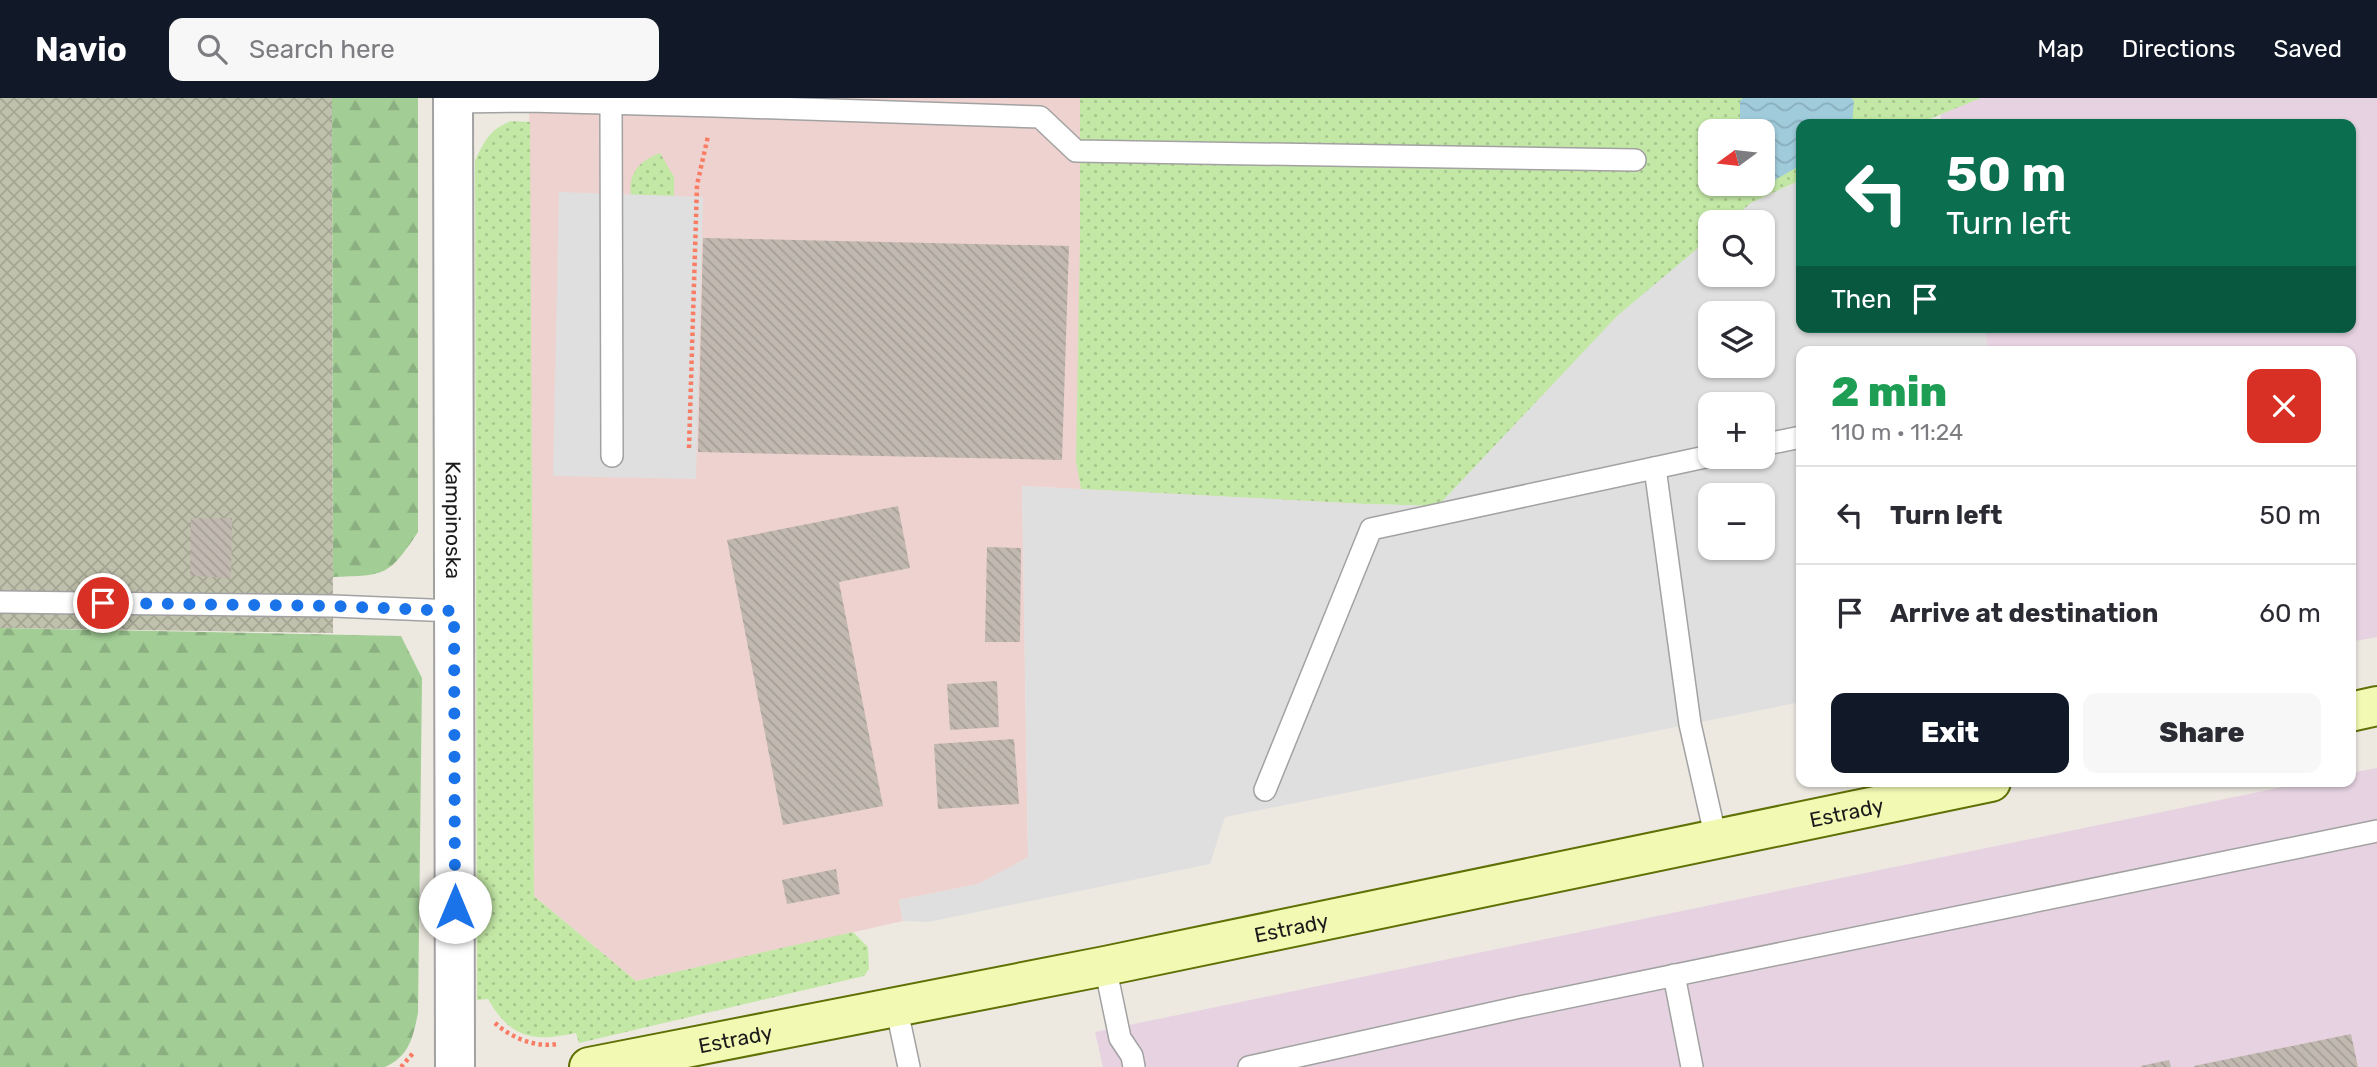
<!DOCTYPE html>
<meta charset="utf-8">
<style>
:root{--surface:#fff;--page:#f7f7f7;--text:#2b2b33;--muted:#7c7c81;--line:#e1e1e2;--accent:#111827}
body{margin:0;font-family:Rubik,sans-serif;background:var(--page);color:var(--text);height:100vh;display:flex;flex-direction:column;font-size:26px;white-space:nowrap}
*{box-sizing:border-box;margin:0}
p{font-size:23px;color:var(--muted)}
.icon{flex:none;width:38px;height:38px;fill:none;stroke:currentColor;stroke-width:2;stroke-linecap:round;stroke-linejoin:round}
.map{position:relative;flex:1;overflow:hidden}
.sheet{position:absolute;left:1796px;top:248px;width:560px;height:441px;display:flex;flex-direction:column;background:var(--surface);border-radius:14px;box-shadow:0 2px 5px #0004}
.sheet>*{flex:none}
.banner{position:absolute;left:1796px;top:21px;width:560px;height:214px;border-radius:14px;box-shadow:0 2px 5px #0004;background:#0b6e4f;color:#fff;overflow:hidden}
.needle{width:46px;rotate:255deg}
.fabs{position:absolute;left:1698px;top:21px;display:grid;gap:14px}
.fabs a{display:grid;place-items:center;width:77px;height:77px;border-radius:14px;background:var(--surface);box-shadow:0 2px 5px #0004;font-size:35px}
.pin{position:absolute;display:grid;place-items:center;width:60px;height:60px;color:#fff;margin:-30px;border:4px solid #fff;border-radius:50%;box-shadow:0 2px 7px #0007}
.me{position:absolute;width:77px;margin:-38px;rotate:0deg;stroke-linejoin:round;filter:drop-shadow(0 0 5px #0008)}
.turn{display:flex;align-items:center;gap:24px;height:147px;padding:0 35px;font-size:32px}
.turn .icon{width:91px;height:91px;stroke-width:2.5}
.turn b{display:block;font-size:49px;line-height:60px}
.then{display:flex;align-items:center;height:66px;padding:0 35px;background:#0003;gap:14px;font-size:26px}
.round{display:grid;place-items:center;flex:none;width:74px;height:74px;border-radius:14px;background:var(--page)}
.headline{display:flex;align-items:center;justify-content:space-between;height:119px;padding:0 35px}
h1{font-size:42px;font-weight:800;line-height:52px;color:#1e9e55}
.primary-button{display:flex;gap:14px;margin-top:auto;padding:14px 35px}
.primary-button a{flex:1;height:80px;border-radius:14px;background:var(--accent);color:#fff;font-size:28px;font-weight:800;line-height:80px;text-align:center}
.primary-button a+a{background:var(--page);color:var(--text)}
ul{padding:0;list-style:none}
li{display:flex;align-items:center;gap:21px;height:98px;padding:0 35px;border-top:2px solid var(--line)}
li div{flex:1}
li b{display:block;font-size:26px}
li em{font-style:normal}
header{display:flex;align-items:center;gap:42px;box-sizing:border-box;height:98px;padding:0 35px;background:var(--accent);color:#fff}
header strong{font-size:33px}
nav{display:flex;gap:38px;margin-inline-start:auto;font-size:24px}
.search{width:490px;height:63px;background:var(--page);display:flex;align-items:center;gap:18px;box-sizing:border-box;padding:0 24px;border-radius:14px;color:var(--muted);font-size:26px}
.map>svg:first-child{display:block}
.commercial{fill:#eed2cf;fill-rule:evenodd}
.industrial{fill:#e6d2e1}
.construction{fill:url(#construction-cross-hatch)}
.grass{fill:url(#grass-dots);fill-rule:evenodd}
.forest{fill:url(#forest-firs)}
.parking{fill:#dfdfdf;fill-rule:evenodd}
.water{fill:url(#water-waves)}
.building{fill:url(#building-back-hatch)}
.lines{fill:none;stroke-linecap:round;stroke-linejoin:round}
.lane-casing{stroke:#a2a2a2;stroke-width:24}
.street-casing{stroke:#a2a2a2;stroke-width:42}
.secondary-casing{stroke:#5f7005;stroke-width:42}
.path{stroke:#f97c65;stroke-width:4.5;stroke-dasharray:3.5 3.5;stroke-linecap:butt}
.lane{stroke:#fff;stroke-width:21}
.street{stroke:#fff;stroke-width:38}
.secondary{stroke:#f2f9b3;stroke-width:38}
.route{stroke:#1a73e8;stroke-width:12;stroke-dasharray:0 21.6}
.labels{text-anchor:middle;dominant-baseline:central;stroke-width:7;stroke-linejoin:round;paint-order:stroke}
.street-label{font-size:21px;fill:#1b1b1b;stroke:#fff}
</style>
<header>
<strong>Navio</strong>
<div class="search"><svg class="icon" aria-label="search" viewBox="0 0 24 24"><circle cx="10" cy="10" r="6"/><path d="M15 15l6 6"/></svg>Search here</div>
<nav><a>Map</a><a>Directions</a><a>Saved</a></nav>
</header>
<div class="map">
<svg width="2377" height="969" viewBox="0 0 2377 969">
<defs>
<pattern id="construction-cross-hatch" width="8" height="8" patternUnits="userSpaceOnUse" patternTransform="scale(1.75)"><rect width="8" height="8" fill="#c0c1ac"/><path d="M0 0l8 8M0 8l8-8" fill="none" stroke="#a4a593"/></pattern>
<pattern id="grass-dots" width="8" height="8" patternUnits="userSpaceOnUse" patternTransform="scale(1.75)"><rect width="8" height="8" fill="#c3e8a5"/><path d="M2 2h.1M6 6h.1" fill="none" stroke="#a7c68d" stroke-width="1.8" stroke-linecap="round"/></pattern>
<pattern id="forest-firs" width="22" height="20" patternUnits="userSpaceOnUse" patternTransform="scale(1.75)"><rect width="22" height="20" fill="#a2cd95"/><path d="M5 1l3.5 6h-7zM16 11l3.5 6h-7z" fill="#8baf80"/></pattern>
<pattern id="water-waves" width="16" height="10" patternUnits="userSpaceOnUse" patternTransform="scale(1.75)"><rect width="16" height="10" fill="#a0cbdb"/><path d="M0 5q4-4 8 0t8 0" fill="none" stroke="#89aebb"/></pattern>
<pattern id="building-back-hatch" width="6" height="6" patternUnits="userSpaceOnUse" patternTransform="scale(1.75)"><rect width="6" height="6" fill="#c1b8b0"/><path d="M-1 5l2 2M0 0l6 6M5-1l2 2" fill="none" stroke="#a59e97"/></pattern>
</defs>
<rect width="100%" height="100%" fill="#ede9e1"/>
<path class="commercial" d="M529,0H1981L1917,26H1801V82L1751,105L1729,124H1710V140L1617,219L1365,406L1022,388L1028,760L978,786L899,802L903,823L636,883L534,798ZM1710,33H1762V86H1710Z"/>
<g class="industrial">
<path d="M1981,0H2377V539L2350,544V254H1989L1984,229H2350V26H1942L1940,15Z"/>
<path d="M2377,670V969H1103L1095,934L2307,684H2350V675Z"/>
</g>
<path class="construction" d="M0,0H332L333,535L0,530Z"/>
<g class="grass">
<path d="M1080,0H1981L1917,26H1801V82L1751,105L1729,124H1710V140L1617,219L1438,408L1365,406L1081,391L1076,363L1080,141ZM1710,33H1762V86H1710Z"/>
<path d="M511,23L530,24L534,798L636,883L853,834L868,849L869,871L864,878L579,945L576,935C533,944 511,941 488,901L477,902L475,63C484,43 490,31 511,23Z"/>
<path d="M660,55L674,79V98L631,97C628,74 640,63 660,55Z"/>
</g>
<g class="forest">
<path d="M332,0H418V434C388,479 386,477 333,479Z"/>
<path d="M0,530L401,538L422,580L418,915C413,940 409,958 385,969H0Z"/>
</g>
<g class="parking">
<path d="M1801,82V229H1984L1989,254H1801V604L1225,719L1210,766L928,824L903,823L899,802L978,786L1028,759L1022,388L1365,406L1438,408L1617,218L1710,140V177H1762V124H1729L1751,105ZM1710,215H1762V268H1710ZM1710,306H1762V359H1710ZM1710,397H1762V450H1710Z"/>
<path d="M559,94L703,99L696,381L553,378Z"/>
</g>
<path class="water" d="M1743,0H1851L1854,3L1852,26H1801V67L1749,97L1739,93V86H1762V33H1740V3Z"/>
<g class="building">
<path d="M703,140L1069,148L1062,362L698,354Z"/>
<path d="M898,408L910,470L839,484L883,708L783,727L727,442Z"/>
<path d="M191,420H232L231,480L190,478Z"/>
<path d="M987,449L1021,450L1020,544H985Z"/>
<path d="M997,583L999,629L950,632L947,586Z"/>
<path d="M1014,641L1019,706L938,711L934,646Z"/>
<path d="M836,771L840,796L787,806L782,782Z"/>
<path d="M2351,936L2358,969H2194V968Z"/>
<path d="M2169,962L2171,969H2141V968Z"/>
</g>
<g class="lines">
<g class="lane-casing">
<g id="lane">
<path d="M453,4L529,3L715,8L1040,19L1076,53L1635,62"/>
<path d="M611,6L612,358"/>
<path d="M1762,347L1801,339"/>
<path d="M1655,370L1690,626L1716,741"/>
<path d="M0,504L333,508L454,513"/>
<path d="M1265,692L1371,431L1710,358"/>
<path d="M1105,868L1120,940L1132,958L1134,969"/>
<path d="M1674,877L1692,969"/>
<path d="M896,908L909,969"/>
<path d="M1249,969L1520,909L2377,733"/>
</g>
</g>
<g class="street-casing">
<g id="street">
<path id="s1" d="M453,0L455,969"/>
</g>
</g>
<g class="secondary-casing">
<g id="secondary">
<path d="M2350,614L2377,608"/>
<path id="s2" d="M589,969L1105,868L1991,684"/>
</g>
</g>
<g class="path">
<path d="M689,350L697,87L708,38"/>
<path d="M495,925C510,939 535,950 557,946"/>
<path d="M401,969L414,954"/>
</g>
<use href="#lane" class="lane"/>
<use href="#street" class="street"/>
<use href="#secondary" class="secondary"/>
</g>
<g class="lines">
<path class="route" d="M103,505L333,508L454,513L455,809"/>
</g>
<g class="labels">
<g class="street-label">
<text stroke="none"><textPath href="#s1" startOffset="422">Kampinoska</textPath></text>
<text stroke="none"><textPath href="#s2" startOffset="1283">Estrady</textPath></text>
<text stroke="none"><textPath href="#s2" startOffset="716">Estrady</textPath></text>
<text stroke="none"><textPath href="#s2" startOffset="149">Estrady</textPath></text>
</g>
</g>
</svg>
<div class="fabs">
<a><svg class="needle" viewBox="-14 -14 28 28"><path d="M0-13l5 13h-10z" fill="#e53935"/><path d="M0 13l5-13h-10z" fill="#7c7c81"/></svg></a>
<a><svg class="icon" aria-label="search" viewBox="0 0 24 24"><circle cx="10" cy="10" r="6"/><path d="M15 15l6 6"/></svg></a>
<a><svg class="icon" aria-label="layers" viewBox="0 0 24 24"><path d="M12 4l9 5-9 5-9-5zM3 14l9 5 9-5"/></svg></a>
<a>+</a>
<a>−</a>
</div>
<div class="pin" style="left:103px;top:505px;background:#d93025"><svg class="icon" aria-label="arrive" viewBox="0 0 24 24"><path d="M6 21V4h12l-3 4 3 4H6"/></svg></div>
<svg class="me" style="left:455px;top:809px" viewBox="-20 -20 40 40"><circle r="19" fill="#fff"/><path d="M0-13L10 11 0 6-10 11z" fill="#1a73e8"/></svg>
<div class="banner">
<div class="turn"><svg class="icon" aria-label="left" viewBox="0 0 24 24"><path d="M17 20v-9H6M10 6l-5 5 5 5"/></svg><div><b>50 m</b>Turn left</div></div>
<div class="then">Then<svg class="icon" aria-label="arrive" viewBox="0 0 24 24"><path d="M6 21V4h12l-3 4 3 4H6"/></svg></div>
</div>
<section class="sheet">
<div class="headline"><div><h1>2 min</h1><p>110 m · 11:24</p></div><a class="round" style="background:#d93025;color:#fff"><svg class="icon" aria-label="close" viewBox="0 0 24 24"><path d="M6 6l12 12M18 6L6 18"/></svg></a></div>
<ul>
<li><svg class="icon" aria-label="left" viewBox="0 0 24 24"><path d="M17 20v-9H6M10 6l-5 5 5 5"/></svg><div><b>Turn left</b></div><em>50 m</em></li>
<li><svg class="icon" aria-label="arrive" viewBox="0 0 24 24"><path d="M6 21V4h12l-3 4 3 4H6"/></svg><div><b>Arrive at destination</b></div><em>60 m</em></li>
</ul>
<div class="primary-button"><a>Exit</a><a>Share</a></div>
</section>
</div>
